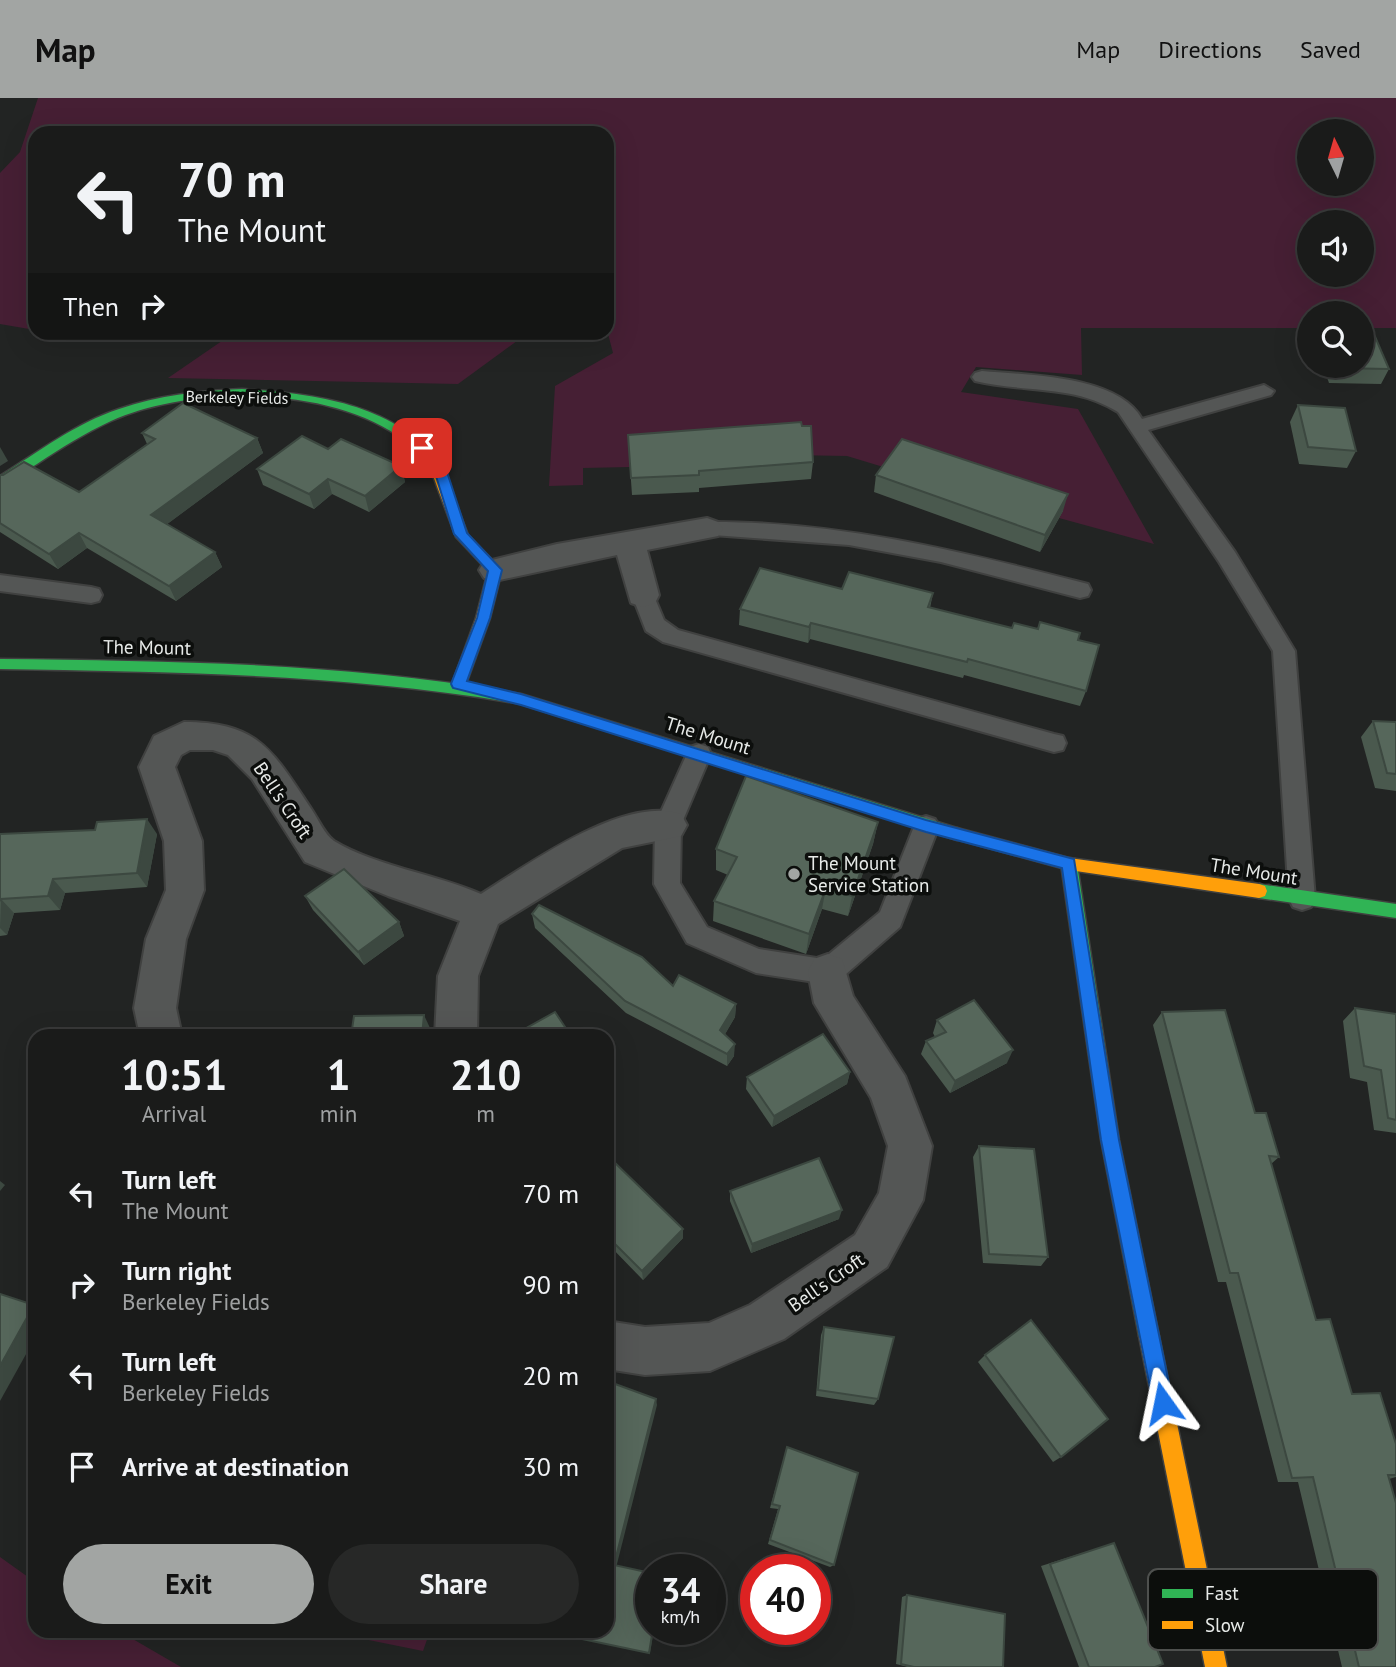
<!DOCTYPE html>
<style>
:root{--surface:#1a1b1a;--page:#272827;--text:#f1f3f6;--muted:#9fa1a2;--line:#383939;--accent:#a2a5a3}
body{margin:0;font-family:"PT Sans",sans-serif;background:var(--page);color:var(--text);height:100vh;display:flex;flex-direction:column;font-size:26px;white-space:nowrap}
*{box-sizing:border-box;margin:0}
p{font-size:23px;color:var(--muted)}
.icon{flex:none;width:38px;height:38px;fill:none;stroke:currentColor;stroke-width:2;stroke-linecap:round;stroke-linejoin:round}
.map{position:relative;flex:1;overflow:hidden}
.side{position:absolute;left:28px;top:931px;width:586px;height:609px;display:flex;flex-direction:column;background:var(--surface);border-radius:21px;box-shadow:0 7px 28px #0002,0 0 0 2px var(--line)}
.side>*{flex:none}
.guide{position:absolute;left:28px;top:28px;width:586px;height:214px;border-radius:21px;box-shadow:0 7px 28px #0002,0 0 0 2px var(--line);background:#1a1b1a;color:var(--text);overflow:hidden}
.needle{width:46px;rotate:355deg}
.fabs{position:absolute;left:1297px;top:21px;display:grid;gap:14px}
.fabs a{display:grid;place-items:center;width:77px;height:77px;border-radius:50%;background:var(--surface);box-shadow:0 7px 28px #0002,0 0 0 2px var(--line);font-size:35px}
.speed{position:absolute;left:635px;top:1456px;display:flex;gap:14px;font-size:35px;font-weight:700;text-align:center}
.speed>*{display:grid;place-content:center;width:91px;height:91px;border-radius:50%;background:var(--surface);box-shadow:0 7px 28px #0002,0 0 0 2px var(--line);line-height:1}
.speed small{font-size:18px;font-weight:400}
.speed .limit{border:10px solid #d22;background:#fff;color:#111}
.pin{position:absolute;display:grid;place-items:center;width:60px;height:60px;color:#fff;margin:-30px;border-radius:14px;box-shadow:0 4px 10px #0006}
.me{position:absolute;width:77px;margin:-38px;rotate:348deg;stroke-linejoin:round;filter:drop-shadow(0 0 5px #0008)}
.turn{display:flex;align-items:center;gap:24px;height:147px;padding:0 35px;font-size:32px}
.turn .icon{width:91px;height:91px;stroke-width:2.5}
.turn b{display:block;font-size:49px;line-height:60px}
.then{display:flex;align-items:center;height:66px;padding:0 35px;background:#0003;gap:14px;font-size:26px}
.eta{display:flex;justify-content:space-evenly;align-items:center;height:119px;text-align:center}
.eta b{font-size:42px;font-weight:800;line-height:49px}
.primary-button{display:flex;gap:14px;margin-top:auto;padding:14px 35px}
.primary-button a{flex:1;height:80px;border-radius:42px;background:var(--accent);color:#111;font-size:28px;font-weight:800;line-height:80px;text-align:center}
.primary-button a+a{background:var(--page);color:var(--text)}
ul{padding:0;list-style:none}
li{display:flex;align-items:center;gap:21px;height:91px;padding:0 35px}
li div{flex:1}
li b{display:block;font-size:26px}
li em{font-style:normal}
header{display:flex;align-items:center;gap:42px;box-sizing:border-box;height:98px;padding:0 35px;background:var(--accent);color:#111}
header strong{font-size:33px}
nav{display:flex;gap:38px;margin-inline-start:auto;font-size:24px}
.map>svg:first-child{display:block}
.green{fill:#461f34;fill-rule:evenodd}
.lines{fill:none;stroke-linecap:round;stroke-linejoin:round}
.lane-casing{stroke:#404140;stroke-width:4}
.street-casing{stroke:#404140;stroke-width:4}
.fast-casing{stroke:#404140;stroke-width:3}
.slow-casing{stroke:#404140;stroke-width:3}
.lane{fill:#545655;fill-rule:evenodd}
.street{fill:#545655;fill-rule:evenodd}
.fast{fill:#30b455;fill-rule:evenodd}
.slow{fill:#ff9f0a;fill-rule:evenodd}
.wall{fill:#4a594e}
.shaded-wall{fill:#3c4840}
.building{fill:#56675b;stroke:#3c4840;stroke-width:2}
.route{fill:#1a73e8;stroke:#114b97;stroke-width:2}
.poi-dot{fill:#a2a5a3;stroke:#0c0e0c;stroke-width:2.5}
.labels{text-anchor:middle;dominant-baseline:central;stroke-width:7;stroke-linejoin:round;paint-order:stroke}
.far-street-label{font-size:16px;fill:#e7eae8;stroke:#0c0e0c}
.street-label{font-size:19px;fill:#e7eae8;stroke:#0c0e0c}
.poi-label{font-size:19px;fill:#e7eae8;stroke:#0c0e0c;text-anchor:start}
.key{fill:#0c0e0c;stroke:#4e504e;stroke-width:2}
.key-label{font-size:19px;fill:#e7eae8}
</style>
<header>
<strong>Map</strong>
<nav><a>Map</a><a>Directions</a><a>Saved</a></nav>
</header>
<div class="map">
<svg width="1396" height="1569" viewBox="0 0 1396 1569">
<rect width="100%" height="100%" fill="#222423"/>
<g class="green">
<path d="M38,0H1396V230H1362V215H1309V230H1081L1082,277L976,269L961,294L1078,311L1154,446L1059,420L1063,413L890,371L847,358L629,354L630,369L583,370V387L549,388L555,288L613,255L607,232V35H35V232L0,226V75L20,54ZM1309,33H1362V86H1309ZM1309,124H1362V177H1309Z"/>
<path d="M235,234H528V235L458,286L168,280Z"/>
<path d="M0,1459L35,1484V1533H119L181,1569H0Z"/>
<path d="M324,1533H430L423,1553Z"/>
</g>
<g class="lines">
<g class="lane-casing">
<g id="lane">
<path d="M982,273C1027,277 1118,277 1142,321L1264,287L1274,293L1271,297L1148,332L1235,454L1295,553L1315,801L1311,809L1302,812L1293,809L1289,801L1273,553L1219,464L1118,314C1074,286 1024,295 975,283L972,279L975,275Z"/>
<path d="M707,424C836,423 956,452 1080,484L1088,486L1091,492L1088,498L1080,500L941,464L849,447L699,436L696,431L699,426Z"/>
<path d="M0,477L91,489L99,491L102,497L99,503L91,505L0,493Z"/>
<path d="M643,489L651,491L664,522L678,532L1054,636L1063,638L1066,645L1063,652L1054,654L663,544L646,533L632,497L635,491Z"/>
<path d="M699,646L708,649L711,656L681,727L680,785L707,829L759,851L823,861L880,814L917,721L926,718L935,721L939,728L900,829L838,883L828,886L756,875L687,845L654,786L655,727L690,649Z"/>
</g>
</g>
<g class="street-casing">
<g id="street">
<path d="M707,420L718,424L723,431L718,438L647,452L659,497L655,505L643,509L631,505L617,457L495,483L484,480L479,472L484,464L557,446Z"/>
<path d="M184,624C260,624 273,654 312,712C318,721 325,737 334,743C375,768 436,776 481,796C529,766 623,697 681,716L687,727L681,738L622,750L498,826L478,878L477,938H435L438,878L460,823L388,798L305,764L252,681L228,657L213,652H190L181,657L175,669L202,743L204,792L186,841L176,910L182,938H140L134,910L146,841L166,792L164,743L139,669L154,638Z"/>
<path d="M828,856L842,861L853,898L905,978L932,1048L923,1102L887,1169L784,1241L710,1273L645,1277L607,1271V1223L645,1229L709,1225L750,1207L855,1137L879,1095L888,1048L871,1000L814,905L808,874L814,861Z"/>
</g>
</g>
<g class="fast-casing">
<g id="fast">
<path d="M242,291C314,296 395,305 441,367L439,370H431C422,361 414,350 405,343C334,287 191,287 111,323C85,335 61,350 37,366C25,373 13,383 0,387V378C38,354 76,325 119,311C159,297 200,293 242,291Z"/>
<path d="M0,561C175,563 348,565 521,596L957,730L962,732L965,736L962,740L957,742L521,606C348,576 175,574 0,571Z"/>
<path d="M1069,760L1075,761L1077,766L1119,1042L1159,1238L1156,1245L1149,1248L1142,1245L1139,1238L1101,1042L1061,766L1063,761Z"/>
<path d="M1259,786L1396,806V820L1259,800L1253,798L1251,793L1253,788Z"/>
</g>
</g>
<g class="slow-casing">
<g id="slow">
<path d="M435,363L441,367L468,437L502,472L490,520L466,586L459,591L452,586L476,520L488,473L456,439L429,367Z"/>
<path d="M957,730L1069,760L1259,786L1265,788L1267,793L1265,798L1259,800L1069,772L952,740L949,736L952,732Z"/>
<path d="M1149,1228L1156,1231L1159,1238L1227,1569H1205L1139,1238L1142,1231Z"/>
</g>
</g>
<use href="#lane" class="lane"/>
<use href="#street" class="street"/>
<use href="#fast" class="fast"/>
<use href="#slow" class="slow"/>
</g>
<g class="wall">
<path d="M1323,268H1362L1389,271L1381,286L1329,285Z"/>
<path d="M1298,307L1356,353L1347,370L1299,366L1290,324Z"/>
<path d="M142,335L257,340L263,355L167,426L215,454L222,469L176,503L87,450L58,471L0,434V377L79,394L147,346Z"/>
<path d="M328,351L401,368L405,384L369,414L332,396L314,411L263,387L257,371Z"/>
<path d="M629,354L813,364L811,381L699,390V394L632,397Z"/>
<path d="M876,377L1063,413L1040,454L874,394Z"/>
<path d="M842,491L933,495L930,510L1012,530L1078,542L1086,593L1080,608L964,577L963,580L810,541L808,545L739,527L740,511Z"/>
<path d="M1373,623L1396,624V693L1375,690L1361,639Z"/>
<path d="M878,724L873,746L848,818L822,811L806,856L713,823L714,803L728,777L716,772V751Z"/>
<path d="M0,736H157L147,789L65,795L60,812L14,815L7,837L0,838Z"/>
<path d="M305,798L399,824L404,838L364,867L313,812Z"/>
<path d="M532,816L673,888L736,906L735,919L725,936L734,958L727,968L626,915L535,830Z"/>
<path d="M1355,910L1396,916V1035L1374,1032L1367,984L1350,980L1343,923Z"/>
<path d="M1162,914L1255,1015L1279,1059L1271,1066L1316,1222L1352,1296L1396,1346V1379L1389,1381L1396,1569H1342L1298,1384H1278L1226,1184H1218L1153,927Z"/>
<path d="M937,922L1007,965L950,995L921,956L926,943L935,939L933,935Z"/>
<path d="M850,974L847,986L772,1029L746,991L747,979Z"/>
<path d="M979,1048L1048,1159L1041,1168L983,1165L973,1059Z"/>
<path d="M607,1062L683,1131V1140L643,1182L607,1145Z"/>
<path d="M730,1093L839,1121L751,1155L730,1103Z"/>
<path d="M824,1229L878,1301L874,1307L816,1298L821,1237Z"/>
<path d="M985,1257L1061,1359L1053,1364L978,1264Z"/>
<path d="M787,1349L834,1467L830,1469L768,1446L778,1411L770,1410Z"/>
<path d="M1114,1445L1155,1569H1079L1041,1468Z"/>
<path d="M907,1497L1003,1569H908L896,1566L902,1499Z"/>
</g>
<g class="shaded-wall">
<path d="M257,340L263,355L158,433L151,417Z"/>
<path d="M0,349L8,363L0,368Z"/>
<path d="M401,368L405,384L369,414L365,398Z"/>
<path d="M328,381L332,396L314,411L309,396Z"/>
<path d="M1068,396L1063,413L1040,454L1045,437Z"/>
<path d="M79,435L87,450L58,471L49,456Z"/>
<path d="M215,454L222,469L176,503L169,488Z"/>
<path d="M811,525L810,541L808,545L809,529Z"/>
<path d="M147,721L157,736L147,789L137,775Z"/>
<path d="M878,724L873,746L848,818L852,798Z"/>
<path d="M53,781L65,795L60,812L48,798Z"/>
<path d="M826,790L822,811L806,856L809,836Z"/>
<path d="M1,801L14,815L7,837L0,830Z"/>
<path d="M399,824L404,838L364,867L358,854Z"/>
<path d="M736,906L735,919L720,945V932Z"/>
<path d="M424,917L430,930L429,938H422Z"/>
<path d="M735,946L734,958L727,968V956Z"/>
<path d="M1013,952L1007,965L950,995L955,983Z"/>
<path d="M850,974L847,986L772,1029L774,1018Z"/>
<path d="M0,1083L5,1087L0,1093Z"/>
<path d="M842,1112L839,1121L751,1155L752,1146Z"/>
<path d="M683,1131V1140L643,1182L642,1173Z"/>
<path d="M34,1207L35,1240L0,1303V1268Z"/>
<path d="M656,1301L657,1307L616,1470L614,1467Z"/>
<path d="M653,1531H654L650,1555H649Z"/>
</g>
<g class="building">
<path d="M1362,220H1367L1389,271L1336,270V268H1362Z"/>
<path d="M183,305L257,340L151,417L215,454L169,488L79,435L49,456L0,425V377H3L24,364L79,394L155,341L142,335Z"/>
<path d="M1298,307L1345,310L1356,353L1308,349Z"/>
<path d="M801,324L802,328H811L813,364L699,373V377L631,380L628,337Z"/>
<path d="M302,338L328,351L341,341L401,368L365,398L328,381L309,396L257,371Z"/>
<path d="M902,341L1068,396L1045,437L876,377Z"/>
<path d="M760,470L842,491L849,474L933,495L928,509L1012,530L1014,525L1038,531L1040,524L1080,535L1078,542L1099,547L1086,593L968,561L967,564L811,525L809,529L740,511Z"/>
<path d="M1373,623L1396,624V676L1387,675Z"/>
<path d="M746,678L878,724L852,798L826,790L809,836L714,803L737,759L716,751Z"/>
<path d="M147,721L137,775L53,781L48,798L1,801L0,803V736L95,732L97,724Z"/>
<path d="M344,771L399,824L358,854L305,798Z"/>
<path d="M539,807L642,859L673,888L679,877L736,906L720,932L735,946L727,956L625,903L532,816Z"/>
<path d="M974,902L1013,952L955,983L926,943L946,934L937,922Z"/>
<path d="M1355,910L1396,916V1022L1388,1020L1381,972L1364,968Z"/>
<path d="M1225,912L1255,1015H1266L1279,1059L1269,1058L1316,1222L1330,1221L1352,1296L1380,1295L1396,1346V1377H1388L1396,1405V1569H1359L1313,1379L1292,1380L1238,1175H1230L1162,914Z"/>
<path d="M555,914L571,938H512Z"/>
<path d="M424,917L422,938H351L354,918Z"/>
<path d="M823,936L850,974L774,1018L747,979Z"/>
<path d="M979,1048L1034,1051L1048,1159L989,1156Z"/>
<path d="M610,1060L683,1131L642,1173L607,1138V1062Z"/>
<path d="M819,1060L842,1112L752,1146L730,1093Z"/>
<path d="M0,1196L34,1207L0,1268Z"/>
<path d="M1031,1222L1108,1321L1061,1359L985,1257Z"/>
<path d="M824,1229L894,1239L878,1301L818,1292Z"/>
<path d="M607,1283L656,1301L614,1467L651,1475V1531H653L649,1555L544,1533H607Z"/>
<path d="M787,1349L858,1375L834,1467L770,1442L780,1408L772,1406Z"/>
<path d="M1114,1445L1163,1566L1155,1569H1089L1050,1466Z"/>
<path d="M907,1497L1005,1516L1003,1569H914L901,1566Z"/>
</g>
<path class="route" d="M418,347H426L447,374L467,435L502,472L490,520L467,583L521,596L926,722L1074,761L1119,1042L1173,1305L1170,1313L1163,1316L1156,1313L1153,1305L1101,1042L1062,770L926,734L521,607L453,590L451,586L477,520L488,473L454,436L435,375L416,350Z"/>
<circle class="poi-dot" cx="794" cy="776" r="7"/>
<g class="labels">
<g class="far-street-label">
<text transform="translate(237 299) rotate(1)">Berkeley Fields</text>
</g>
<g class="street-label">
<text transform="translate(147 549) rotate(1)">The Mount</text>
<text transform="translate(708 637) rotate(17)">The Mount</text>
<text transform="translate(283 702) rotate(56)">Bell's Croft</text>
<text transform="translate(1254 773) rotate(9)">The Mount</text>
<text transform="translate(826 1184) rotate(-35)">Bell's Croft</text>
</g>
<g class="poi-label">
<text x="808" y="765">The Mount<tspan x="808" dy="22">Service Station</tspan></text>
</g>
</g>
<rect x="1148" y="1471" width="230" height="81" rx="10" class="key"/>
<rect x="1162" y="1491" width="31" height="9" fill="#30b455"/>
<rect x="1162" y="1523" width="31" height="8" fill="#ff9f0a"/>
<g class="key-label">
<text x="1205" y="1502">Fast</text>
<text x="1205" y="1534">Slow</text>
</g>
</svg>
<div class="fabs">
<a><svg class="needle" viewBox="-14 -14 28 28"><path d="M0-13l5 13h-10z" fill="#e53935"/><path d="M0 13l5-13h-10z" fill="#9fa1a2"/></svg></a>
<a><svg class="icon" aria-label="sound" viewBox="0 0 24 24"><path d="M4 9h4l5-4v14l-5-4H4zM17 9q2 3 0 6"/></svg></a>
<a><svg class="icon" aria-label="search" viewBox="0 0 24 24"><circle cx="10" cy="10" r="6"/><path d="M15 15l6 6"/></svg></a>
</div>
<div class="speed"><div>34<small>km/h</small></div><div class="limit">40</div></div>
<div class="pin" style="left:422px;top:350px;background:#d93025"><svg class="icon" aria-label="arrive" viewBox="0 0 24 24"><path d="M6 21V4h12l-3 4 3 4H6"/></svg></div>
<svg class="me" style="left:1163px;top:1305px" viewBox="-20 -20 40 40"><path d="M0-17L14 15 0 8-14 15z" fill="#1a73e8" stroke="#fff" stroke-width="4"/></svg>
<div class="guide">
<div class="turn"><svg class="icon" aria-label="left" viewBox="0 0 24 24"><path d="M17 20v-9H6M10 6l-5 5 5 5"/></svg><div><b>70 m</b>The Mount</div></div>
<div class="then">Then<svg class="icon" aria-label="right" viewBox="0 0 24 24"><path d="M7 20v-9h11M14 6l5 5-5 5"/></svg></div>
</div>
<section class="side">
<div class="eta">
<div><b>10:51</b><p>Arrival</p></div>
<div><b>1</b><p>min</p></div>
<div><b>210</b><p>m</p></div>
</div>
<ul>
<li><svg class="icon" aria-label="left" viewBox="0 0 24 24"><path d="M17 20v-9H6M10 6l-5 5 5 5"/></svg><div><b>Turn left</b><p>The Mount</p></div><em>70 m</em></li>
<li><svg class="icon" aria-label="right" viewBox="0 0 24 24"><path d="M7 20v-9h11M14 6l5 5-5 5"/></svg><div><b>Turn right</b><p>Berkeley Fields</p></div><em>90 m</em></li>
<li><svg class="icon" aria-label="left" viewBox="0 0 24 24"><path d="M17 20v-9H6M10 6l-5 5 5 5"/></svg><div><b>Turn left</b><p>Berkeley Fields</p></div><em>20 m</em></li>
<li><svg class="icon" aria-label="arrive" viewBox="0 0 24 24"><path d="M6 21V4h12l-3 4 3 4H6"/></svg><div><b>Arrive at destination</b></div><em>30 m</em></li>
</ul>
<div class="primary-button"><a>Exit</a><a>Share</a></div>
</section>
</div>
